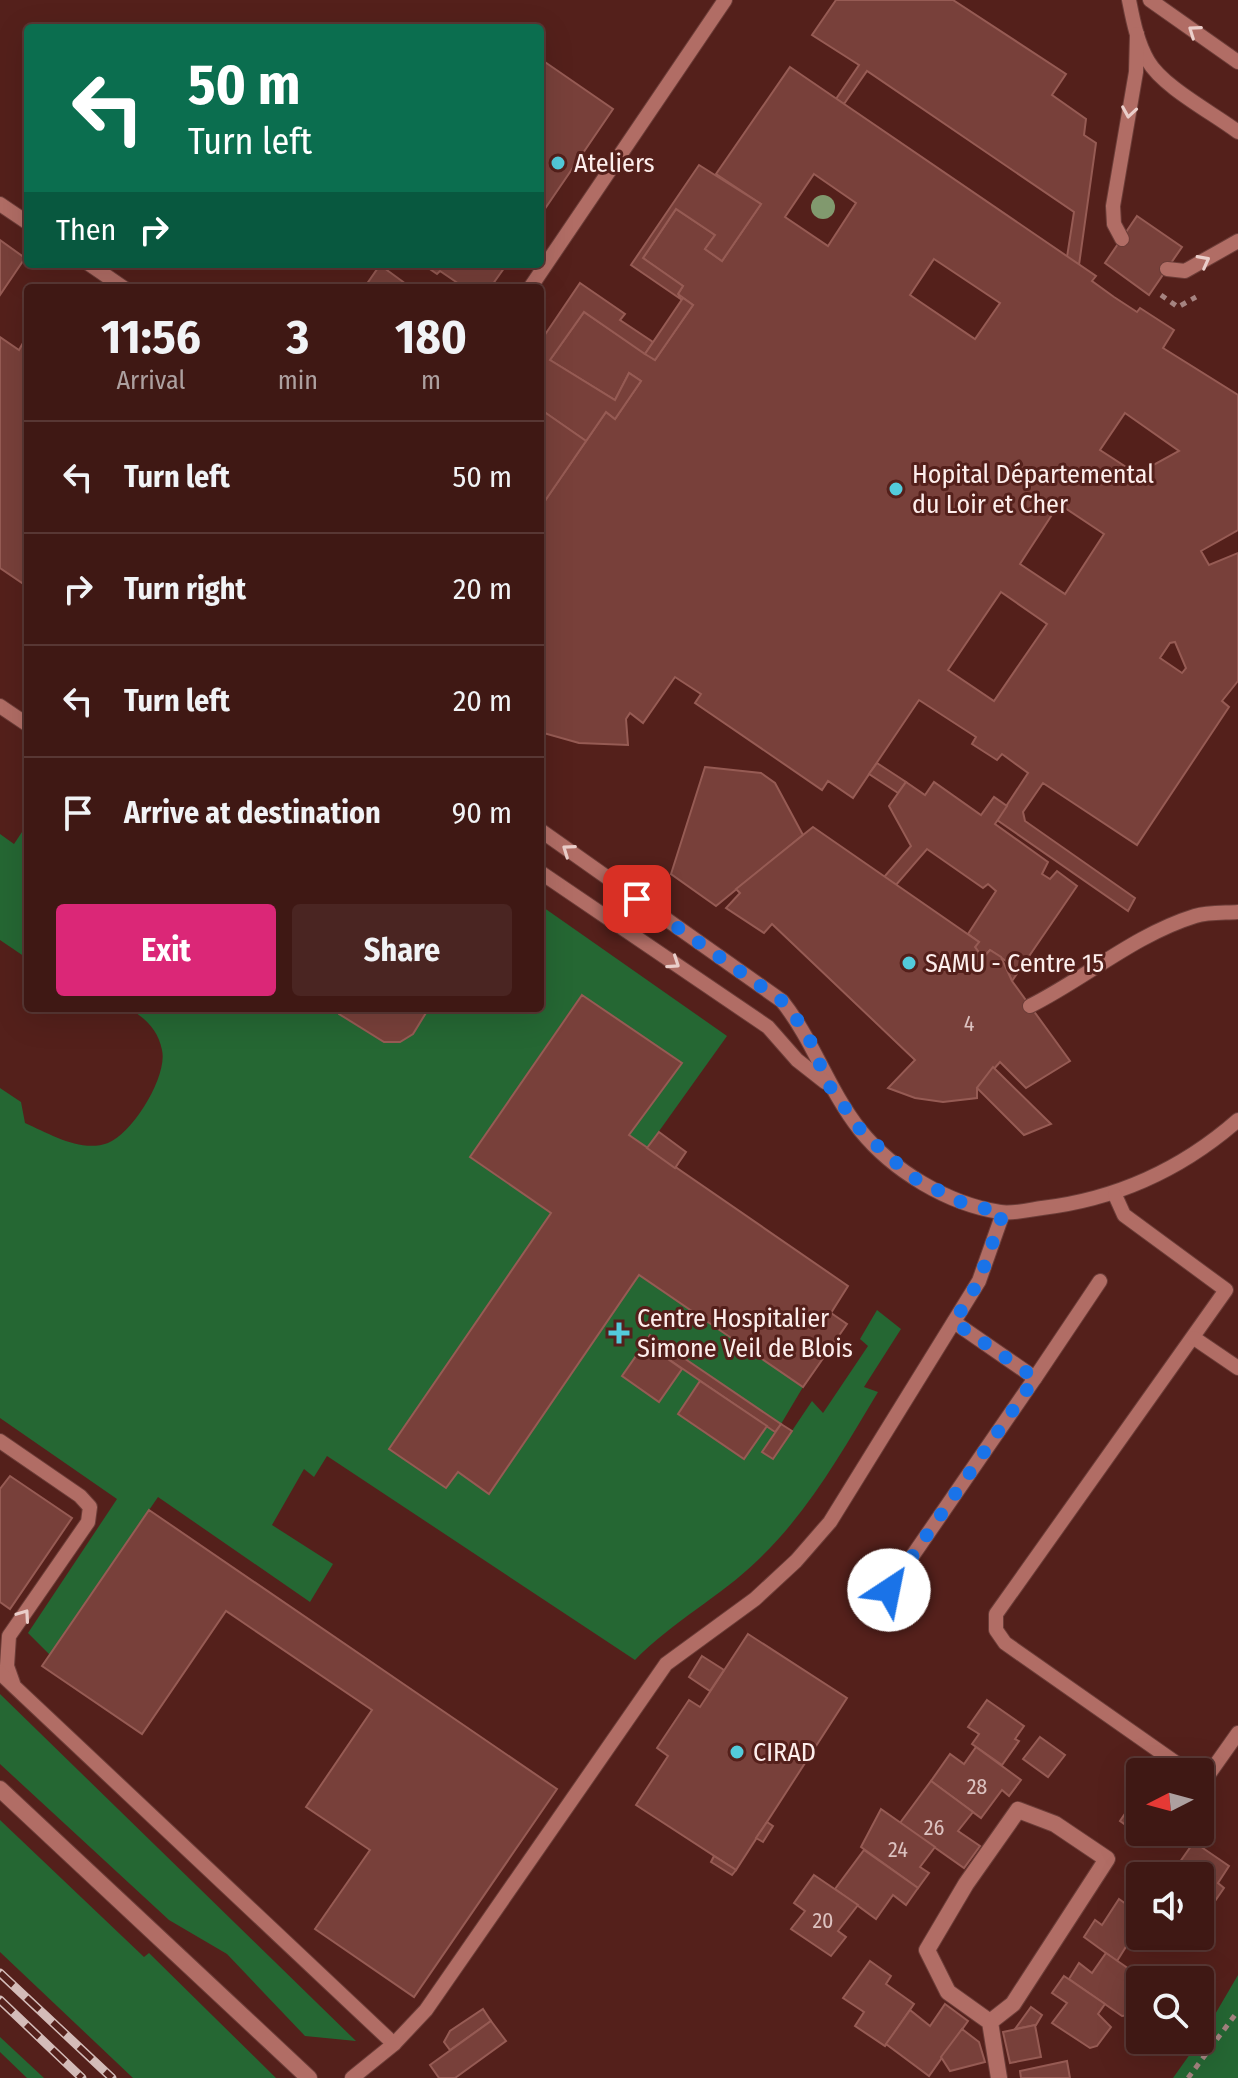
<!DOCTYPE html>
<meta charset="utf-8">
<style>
:root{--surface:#3f1814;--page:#4a2522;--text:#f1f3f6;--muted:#ada0a0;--line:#583734;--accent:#db2777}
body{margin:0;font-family:"Fira Sans Condensed",sans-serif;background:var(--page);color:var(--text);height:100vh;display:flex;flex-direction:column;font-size:30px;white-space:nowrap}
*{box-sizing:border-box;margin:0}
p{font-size:26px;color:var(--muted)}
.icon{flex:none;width:44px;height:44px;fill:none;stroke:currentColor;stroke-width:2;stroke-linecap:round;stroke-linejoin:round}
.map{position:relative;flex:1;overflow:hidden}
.sheet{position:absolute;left:24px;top:284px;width:520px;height:728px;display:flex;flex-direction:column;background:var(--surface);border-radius:8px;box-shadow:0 8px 32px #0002,0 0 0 2px var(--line)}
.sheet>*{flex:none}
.hud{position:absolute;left:24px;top:24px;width:520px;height:244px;border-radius:8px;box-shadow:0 8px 32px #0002,0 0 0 2px var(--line);background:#0b6e4f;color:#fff;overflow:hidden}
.needle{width:52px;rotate:264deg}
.buttons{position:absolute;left:1126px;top:1758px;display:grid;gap:16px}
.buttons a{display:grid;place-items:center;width:88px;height:88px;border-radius:8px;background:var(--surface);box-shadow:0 8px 32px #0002,0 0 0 2px var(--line);font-size:40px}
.pin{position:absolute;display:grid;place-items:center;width:68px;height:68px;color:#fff;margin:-34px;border-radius:16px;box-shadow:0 4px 12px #0006}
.me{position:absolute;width:88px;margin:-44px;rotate:34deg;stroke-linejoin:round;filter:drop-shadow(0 0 6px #0008)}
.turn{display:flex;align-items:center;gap:28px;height:168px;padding:0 32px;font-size:36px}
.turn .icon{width:104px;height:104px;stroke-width:2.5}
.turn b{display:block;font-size:56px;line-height:68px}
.then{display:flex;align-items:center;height:76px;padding:0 32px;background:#0003;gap:16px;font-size:30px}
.eta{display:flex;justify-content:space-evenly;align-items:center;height:136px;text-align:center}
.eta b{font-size:48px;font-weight:700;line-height:56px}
.action{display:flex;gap:16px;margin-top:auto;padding:16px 32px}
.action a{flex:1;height:92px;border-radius:8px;background:var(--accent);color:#fff;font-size:32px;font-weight:700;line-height:92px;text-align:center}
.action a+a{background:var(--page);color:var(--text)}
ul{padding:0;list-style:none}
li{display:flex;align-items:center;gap:24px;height:112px;padding:0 32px;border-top:2px solid var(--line)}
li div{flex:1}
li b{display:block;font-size:30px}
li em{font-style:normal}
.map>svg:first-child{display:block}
.green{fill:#256733}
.building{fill:#78403a;stroke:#965b54;stroke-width:2;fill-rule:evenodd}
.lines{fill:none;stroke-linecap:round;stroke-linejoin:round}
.lane-casing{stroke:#6c3d38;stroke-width:16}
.street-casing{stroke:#6c3d38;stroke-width:18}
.path{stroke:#a58380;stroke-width:5;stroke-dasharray:6 6;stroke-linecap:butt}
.lane{stroke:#b16d65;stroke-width:14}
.street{stroke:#b16d65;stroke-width:16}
.rail-casing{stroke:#d4bcb9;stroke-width:9}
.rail{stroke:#54201b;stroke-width:6;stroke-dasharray:18;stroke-linecap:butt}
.tree{fill:#81996e}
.oneway{stroke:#eaceca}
.route{stroke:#1a73e8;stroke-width:14;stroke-dasharray:0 25.2}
.poi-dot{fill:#53cbdb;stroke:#54201b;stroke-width:3}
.labels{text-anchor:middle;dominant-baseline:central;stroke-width:6;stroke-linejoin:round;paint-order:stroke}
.number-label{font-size:22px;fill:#dcc2c0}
.poi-label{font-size:26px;fill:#fdeeec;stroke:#54201b;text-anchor:start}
</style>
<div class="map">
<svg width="1238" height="2078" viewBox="0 0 1238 2078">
<rect width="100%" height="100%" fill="#54201b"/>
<g class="green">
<path d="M28,823V959L0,940V834L14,844Z"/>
<path d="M540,905L727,1036L647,1148L629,1135L681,1063L581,995L470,1157L551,1213L390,1449L446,1487L458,1472L489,1493L639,1275L803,1387L781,1424L650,1335L622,1376L659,1402L682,1369L700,1381L678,1414L744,1459L767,1426L775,1432L762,1452L773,1459L812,1401L823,1413L868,1346L860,1339L877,1310L901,1329L864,1387L878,1392C841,1453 810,1510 758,1560C720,1597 673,1621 635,1660L327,1456L314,1477L304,1469L272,1525L333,1564L310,1602L158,1497L50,1655L28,1633L117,1499L0,1418V1088L21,1102L25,1123C50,1134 81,1153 108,1143C133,1133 168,1076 162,1050C158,1030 146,1019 129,1008H336L339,1014C384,1042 395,1061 429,1008H540Z"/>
<path d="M0,1694L356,2041L305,2036L227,1954L169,1920L0,1764Z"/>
<path d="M0,1820L144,1957L149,1953L276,2078H133L0,1952Z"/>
<path d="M1238,1975V2078H1173L1200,2040Z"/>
<path d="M0,2037L44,2078H27L0,2052Z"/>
</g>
<g class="building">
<path d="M836,0H953L1066,74L1052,95L1086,119L1084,135L1096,143L1079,265L1067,257L1074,212L867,71L844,104L836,99L859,65L812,35Z"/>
<path d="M542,60L613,109L540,216V63Z"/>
<path d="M790,67L1096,276L1092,281L1114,297L1137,312L1140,308L1174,330L1163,348L1238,395V530L1201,551L1209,565L1238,553V681L1222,701L1229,707L1137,845L1043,783L1023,812L1025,821L1135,898L1128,911L997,820L1028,773L1002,754L997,760L972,744L976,737L919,700L853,798L828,781L822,790L695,703L701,694L675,677L643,723L630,713L626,719L628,745L579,743L540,732V508L606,412L615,419L641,381L629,373L615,400L550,360L584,312L655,360L693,305L678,294L683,286L643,258L676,209L715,235L705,249L722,261L761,204L716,174ZM814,174L856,203L828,246L785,217ZM934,259L1000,303L975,339L910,295ZM1125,413L1179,451L1137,474L1100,450ZM1059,504L1104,534L1065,594L1020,564ZM1001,592L1047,624L994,701L948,670ZM1175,642L1186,668L1182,673L1160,658L1170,643Z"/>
<path d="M699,165L761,204L722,261L705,249L715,235L676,209L643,258L683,286L678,294L682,300L631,265Z"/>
<path d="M1137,216L1182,247L1149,295L1105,263Z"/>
<path d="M0,240L25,258L0,295Z"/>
<path d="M428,264H507L490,288H465L440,271L437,274L427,267Z"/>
<path d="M380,265L406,284L404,288H364Z"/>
<path d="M580,283L625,314L620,320L653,342L645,354L584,312L550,360L615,400L629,373L641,381L615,419L606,412L586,441L540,409V342Z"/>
<path d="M683,298L693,305L655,360L645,354Z"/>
<path d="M0,337L19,350L23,343L28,346V587L0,568Z"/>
<path d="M540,409L586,441L540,508Z"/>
<path d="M877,763L906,782L898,793L869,774Z"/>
<path d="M705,767L761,773L775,783L803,835L716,906L671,874Z"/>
<path d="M906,782L925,795L934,782L981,815L994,797L1007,806L995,824L1048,862L1042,874L1050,879L1057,871L1077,886L1012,981L1006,968L1009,963L990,950L983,958L975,947L979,942L968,934L996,891L988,884L983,888L927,849L896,885L884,877L911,846L889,806Z"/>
<path d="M813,827L979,942L975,947L983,958L990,950L1001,957L1012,981L1070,1061L1026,1088L1000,1062L977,1088V1098L943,1102L915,1098L888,1088L915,1060L772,924L764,933L726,908L740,893L736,889Z"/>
<path d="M582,995L682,1063L629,1135L848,1286L831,1313L847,1324L803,1387L639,1275L489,1494L458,1472L446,1488L389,1449L551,1213L470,1157Z"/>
<path d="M336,1008H429L413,1034L400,1042H384L339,1014Z"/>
<path d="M993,1067L1051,1124L1024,1135L977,1088Z"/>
<path d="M659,1132L686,1152L675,1168L647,1148Z"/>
<path d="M650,1335L781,1424L775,1432L645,1343Z"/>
<path d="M645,1343L682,1369L659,1402L622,1376Z"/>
<path d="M700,1381L767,1426L744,1459L678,1414Z"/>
<path d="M781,1424L792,1431L773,1459L762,1452Z"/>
<path d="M10,1476L72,1518L10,1609L0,1602V1489Z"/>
<path d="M149,1510L557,1789L414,1997L315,1929L370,1850L306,1807L372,1710L226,1611L142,1734L42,1666Z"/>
<path d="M748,1634L847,1698L736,1870L636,1805L668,1756L657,1748L689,1700L700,1707Z"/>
<path d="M702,1656L724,1670L710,1691L689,1677Z"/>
<path d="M987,1700L1024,1726L1015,1739L1019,1741L1002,1765L972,1744L979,1734L968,1727Z"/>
<path d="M1040,1737L1065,1755L1048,1777L1023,1759Z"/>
<path d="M976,1747L1021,1780L1009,1796L1002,1790L981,1818L931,1781L950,1754L964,1764Z"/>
<path d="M931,1781L973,1812L958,1831L980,1846L964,1868L900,1823Z"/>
<path d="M1135,1799L1140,1803V1832H1148L1144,1838L1120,1821Z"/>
<path d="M881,1809L935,1847L920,1867L929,1873L918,1888L861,1847Z"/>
<path d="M767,1822L773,1826L763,1842L756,1838Z"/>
<path d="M1194,1842L1229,1866L1218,1883L1224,1888L1211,1907L1200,1900V1876H1170Z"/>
<path d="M864,1850L918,1888L906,1905L893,1895L876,1919L835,1889Z"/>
<path d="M714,1856L736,1870L732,1875L711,1862Z"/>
<path d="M1146,1862L1166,1876H1140V1881L1134,1877Z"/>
<path d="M814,1875L858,1905L838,1931L846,1937L831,1956L791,1929L805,1911L794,1903Z"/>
<path d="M1119,1899L1140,1914V1936H1150L1140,1950L1129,1942L1117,1961L1084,1937L1095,1920L1102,1925Z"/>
<path d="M1106,1953L1142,1978L1128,1998L1134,2009L1130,2015L1122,2016L1069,1979L1079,1963L1092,1973Z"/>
<path d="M870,1961L891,1976L886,1984L914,2004L885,2046L855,2026L864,2012L843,1998Z"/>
<path d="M1064,1976L1105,2004L1098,2014L1111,2027L1097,2046L1090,2048L1052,2023L1067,2003L1052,1993Z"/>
<path d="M945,2004L968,2021L929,2076L886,2044L910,2010L930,2026Z"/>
<path d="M1031,2007L1042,2015L1036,2025L1015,2029Z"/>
<path d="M483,2009L491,2021L450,2050L444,2042L450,2031Z"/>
<path d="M491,2021L506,2041L455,2078H439L430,2065Z"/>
<path d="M1035,2025L1041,2057L1010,2063L1003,2032Z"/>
<path d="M962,2029L979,2042L985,2062L950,2071L941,2057Z"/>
<path d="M1067,2061L1070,2078H1021L1020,2071Z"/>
</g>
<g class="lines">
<g class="lane-casing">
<g id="lane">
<path d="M1129,0C1133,20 1137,42 1148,61C1163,87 1213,113 1238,132"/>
<path d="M1150,0L1238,62"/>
<path d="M0,204L28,223"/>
<path d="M1122,239L1114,224L1113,206L1136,72L1137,34"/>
<path d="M89,264L124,288"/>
<path d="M1167,269L1185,271L1238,241"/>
<path d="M530,288L725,0"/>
<path d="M0,706L28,725"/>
<path d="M540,830L782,1001C815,1043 827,1088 860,1130C893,1171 948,1204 1000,1212C1013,1214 1029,1210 1042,1208C1117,1199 1181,1170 1238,1120"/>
<path d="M540,872L768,1027L797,1060L825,1082"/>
<path d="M1030,1006C1086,978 1134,935 1195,916C1208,912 1224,913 1238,912"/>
<path d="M1115,1195L1124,1215L1226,1290L996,1614V1630L1005,1643L1189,1772"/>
<path d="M954,1322L1035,1378L1100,1281"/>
<path d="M1194,1338L1238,1368"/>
<path d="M0,1441L80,1496L90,1507L88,1522L9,1636L7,1666L13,1683"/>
<path d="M889,1590L1035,1378"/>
<path d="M0,1673L394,2044"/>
<path d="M1200,1777L1209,1774L1238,1733"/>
<path d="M352,2078L394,2044L426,2010L666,1664L755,1599L796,1561L830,1522L979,1281L1003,1213"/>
</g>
</g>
<g class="street-casing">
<g id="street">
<path d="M0,1789L309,2078"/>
<path d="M990,2022L1013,2004L1107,1859L1055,1824L1018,1810L966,1884L927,1950L948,1992L990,2022L999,2078"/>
</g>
</g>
<g class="path">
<path d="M1161,295L1178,307L1196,297"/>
<path d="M1188,2078L1238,2011"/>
</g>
<use href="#lane" class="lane"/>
<use href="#street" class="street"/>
<g class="rail-casing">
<g id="rail">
<path d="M0,1973L112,2078"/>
<path d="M0,2000L82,2078"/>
</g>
</g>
<use href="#rail" class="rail"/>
</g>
<circle class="tree" cx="823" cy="207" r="12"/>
<defs><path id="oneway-chevron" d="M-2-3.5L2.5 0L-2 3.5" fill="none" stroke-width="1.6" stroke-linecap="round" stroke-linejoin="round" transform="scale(2)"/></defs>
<g class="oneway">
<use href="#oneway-chevron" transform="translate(1194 31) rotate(-145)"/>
<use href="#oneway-chevron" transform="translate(1129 112) rotate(99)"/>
<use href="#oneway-chevron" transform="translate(1204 261) rotate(-28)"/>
<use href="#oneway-chevron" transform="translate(568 850) rotate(-145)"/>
<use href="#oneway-chevron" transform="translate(674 963) rotate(34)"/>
<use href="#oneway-chevron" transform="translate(24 1615) rotate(-55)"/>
</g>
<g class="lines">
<path class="route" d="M637,899L782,1001L806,1031L828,1084L862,1132L912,1177L963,1203L1003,1213L979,1281L954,1322L1035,1378L889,1590"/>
</g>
<g class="poi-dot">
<circle cx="558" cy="163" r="8"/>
<circle cx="896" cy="489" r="8"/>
<circle cx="909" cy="963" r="8"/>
<path d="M615 1321h8v8h8v8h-8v8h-8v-8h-8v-8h8z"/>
<circle cx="737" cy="1752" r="8"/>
</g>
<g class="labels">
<g class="number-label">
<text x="969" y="1023">4</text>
<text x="977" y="1786">28</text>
<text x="934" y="1827">26</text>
<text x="898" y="1849">24</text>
<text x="823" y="1920">20</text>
</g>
<g class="poi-label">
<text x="574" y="163">Ateliers</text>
<text x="912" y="474">Hopital Départemental<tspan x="912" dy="30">du Loir et Cher</tspan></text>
<text x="925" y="963">SAMU - Centre 15</text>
<text x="637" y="1318">Centre Hospitalier<tspan x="637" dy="30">Simone Veil de Blois</tspan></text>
<text x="753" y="1752">CIRAD</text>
</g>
</g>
</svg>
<div class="buttons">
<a><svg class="needle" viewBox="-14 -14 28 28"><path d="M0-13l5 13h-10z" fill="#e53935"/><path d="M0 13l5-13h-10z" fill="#ada0a0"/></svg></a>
<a><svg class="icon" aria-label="sound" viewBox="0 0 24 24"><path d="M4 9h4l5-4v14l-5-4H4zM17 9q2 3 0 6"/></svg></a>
<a><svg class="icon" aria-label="search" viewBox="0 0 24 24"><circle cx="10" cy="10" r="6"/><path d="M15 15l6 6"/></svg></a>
</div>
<div class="pin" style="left:637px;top:899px;background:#d93025"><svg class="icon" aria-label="arrive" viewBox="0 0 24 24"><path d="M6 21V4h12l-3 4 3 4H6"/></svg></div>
<svg class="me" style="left:889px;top:1590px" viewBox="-20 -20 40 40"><circle r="19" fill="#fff"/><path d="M0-13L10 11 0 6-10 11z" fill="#1a73e8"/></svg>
<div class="hud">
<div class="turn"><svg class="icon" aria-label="left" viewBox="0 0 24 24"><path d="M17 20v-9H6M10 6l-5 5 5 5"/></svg><div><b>50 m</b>Turn left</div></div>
<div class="then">Then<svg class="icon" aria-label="right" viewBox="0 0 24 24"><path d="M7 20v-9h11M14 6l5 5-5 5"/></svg></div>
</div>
<section class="sheet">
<div class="eta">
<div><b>11:56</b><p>Arrival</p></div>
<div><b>3</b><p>min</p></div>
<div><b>180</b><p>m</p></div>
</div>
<ul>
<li><svg class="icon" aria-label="left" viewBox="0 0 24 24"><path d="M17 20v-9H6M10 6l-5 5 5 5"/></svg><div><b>Turn left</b></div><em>50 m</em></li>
<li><svg class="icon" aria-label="right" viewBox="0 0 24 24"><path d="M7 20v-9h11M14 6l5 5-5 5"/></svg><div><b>Turn right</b></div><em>20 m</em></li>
<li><svg class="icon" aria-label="left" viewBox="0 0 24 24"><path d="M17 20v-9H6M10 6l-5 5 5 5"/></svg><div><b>Turn left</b></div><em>20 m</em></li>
<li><svg class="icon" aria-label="arrive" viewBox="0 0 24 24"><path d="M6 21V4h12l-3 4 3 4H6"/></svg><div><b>Arrive at destination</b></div><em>90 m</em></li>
</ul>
<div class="action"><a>Exit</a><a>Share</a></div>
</section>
</div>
